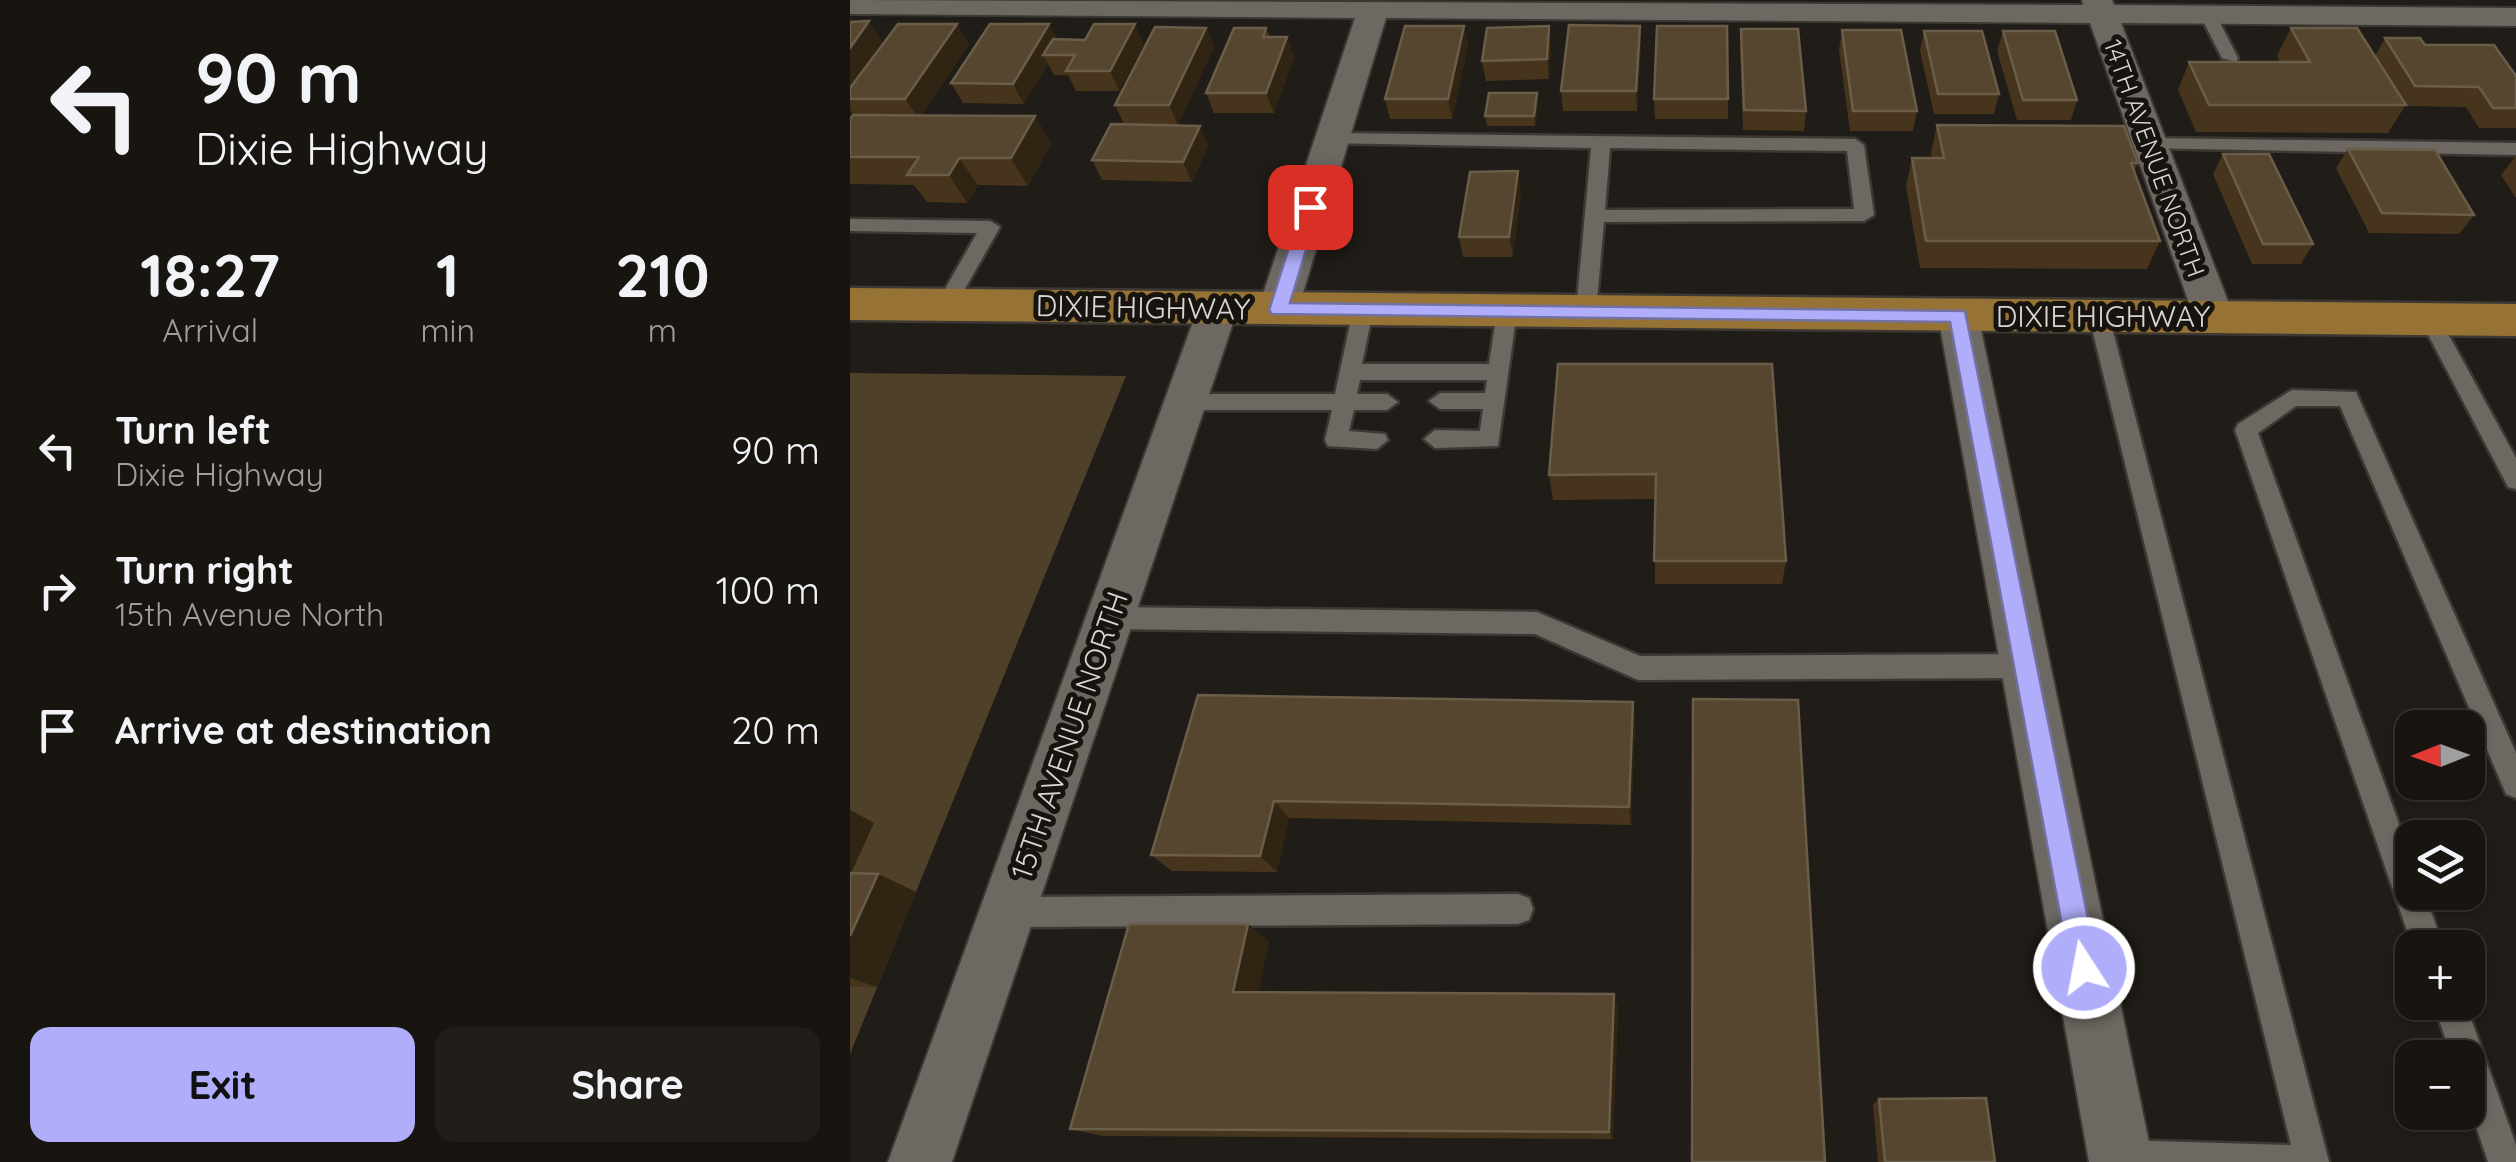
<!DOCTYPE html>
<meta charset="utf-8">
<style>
:root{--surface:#181511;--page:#211e1a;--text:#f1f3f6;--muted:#9f9f9f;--line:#363431;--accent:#b0aefa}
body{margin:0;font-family:Quicksand,sans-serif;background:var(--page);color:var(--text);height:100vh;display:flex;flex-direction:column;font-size:38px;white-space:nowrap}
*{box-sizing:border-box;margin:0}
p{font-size:32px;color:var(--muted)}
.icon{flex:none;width:55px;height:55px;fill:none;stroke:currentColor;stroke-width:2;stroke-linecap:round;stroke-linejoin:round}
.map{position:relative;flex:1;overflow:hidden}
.panel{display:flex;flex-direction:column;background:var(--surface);width:850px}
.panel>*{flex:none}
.banner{background:#181511;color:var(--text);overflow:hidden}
.needle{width:65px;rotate:269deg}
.controls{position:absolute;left:1545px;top:710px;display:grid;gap:20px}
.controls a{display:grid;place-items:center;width:90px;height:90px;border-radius:20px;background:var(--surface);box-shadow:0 2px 8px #0004,0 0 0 2px var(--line);font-size:50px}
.pin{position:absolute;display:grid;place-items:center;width:85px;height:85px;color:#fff;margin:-42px;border-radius:20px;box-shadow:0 5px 15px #0006}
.me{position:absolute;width:110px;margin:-55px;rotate:349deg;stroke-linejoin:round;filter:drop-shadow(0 0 8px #0008)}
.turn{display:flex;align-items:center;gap:35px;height:210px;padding:0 30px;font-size:45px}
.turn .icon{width:130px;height:130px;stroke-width:2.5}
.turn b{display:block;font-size:70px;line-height:85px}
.eta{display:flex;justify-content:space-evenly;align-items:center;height:170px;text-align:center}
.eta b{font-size:60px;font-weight:700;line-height:70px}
.action{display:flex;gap:20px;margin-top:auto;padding:20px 30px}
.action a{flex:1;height:115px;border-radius:20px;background:var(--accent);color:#111;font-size:40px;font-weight:700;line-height:115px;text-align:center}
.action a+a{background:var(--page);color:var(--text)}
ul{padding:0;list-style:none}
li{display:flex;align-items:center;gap:30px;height:140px;padding:0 30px}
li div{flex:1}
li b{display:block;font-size:38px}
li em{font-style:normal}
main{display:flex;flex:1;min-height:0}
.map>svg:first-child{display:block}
.green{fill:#4f402a}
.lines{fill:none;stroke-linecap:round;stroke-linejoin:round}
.lane-casing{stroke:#3c3935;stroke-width:5}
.street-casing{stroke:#3c3935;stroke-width:4}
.primary-casing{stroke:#3c3935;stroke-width:5}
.lane{fill:#6d6962;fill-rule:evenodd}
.street{fill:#6d6962;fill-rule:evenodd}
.primary{fill:#967334;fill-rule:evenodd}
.wall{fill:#46351c}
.shaded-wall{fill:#302412}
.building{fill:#56462f;stroke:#6a5d49;stroke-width:2.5}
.route{fill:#b0aefa;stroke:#7271a2;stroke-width:2.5}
.labels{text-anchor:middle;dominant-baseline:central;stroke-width:10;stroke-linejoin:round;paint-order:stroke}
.far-street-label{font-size:25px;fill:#d9d6d2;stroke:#17130e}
.street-label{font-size:30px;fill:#d9d6d2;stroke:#17130e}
</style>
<main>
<section class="panel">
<div class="banner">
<div class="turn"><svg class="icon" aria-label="left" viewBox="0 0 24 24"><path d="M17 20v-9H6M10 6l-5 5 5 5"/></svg><div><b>90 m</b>Dixie Highway</div></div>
</div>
<div class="eta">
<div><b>18:27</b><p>Arrival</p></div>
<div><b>1</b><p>min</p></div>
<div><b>210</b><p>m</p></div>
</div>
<ul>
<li><svg class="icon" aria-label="left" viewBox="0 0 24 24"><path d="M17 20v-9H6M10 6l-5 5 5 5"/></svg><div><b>Turn left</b><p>Dixie Highway</p></div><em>90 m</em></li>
<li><svg class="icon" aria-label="right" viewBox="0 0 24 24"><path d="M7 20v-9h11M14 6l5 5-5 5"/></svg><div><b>Turn right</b><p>15th Avenue North</p></div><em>100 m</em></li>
<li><svg class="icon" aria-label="arrive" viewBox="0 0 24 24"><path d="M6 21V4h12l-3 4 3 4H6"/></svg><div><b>Arrive at destination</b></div><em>20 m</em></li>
</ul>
<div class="action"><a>Exit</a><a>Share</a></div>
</section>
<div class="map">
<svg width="1666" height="1162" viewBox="0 0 1666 1162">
<rect width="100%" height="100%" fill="#201c17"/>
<path class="green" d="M0,373L276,376L0,1054Z"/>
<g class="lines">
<g class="lane-casing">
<g id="lane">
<path d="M1352,12L1366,15L1388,58L1386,62L1372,58L1350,15Z"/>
<path d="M482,133L1005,139L1014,145L1024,215L1014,221L754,222L746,312L736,319L726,312L741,148L476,143L473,139ZM760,148L997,151L1004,209L755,210Z"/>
<path d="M1300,138L1666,143V155L1294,148V140Z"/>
<path d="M0,219L140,221L150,227L103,310L96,312L86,305L127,233L0,231Z"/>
<path d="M513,303L523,310L512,364H639L647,311L657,304L664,306L667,311L648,446L585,448L574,439L585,430L630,431L633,409H590L579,401L590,393H635L637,380H510L507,394H537L548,402L537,410H504L499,431L535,434L538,440L527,449L478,446L475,440L482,410H335L324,402L335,394H485L503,310Z"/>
<path d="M1249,309L1259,316L1479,1162H1255L1253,1157L1258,1145L1270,1140L1441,1145L1239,316Z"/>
<path d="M1580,312L1590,319L1666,458V489L1658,487L1570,319Z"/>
<path d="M1442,390L1506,392L1666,753V798L1656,794L1490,406H1446L1408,433L1562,860V892H1574L1594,948H1563L1385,430L1388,424Z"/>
<path d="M260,607L687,612L790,656L1176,654L1185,658L1189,666L1185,674L1176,678L788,680L685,634L260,629L251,626L247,618L251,610Z"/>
<path d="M668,894L679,898L683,909L679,920L668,924L159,927L148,923L144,912L148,901L159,897Z"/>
<path d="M1583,1002H1615L1666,1145V1162H1638L1618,1102V1058H1602Z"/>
</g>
</g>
<g class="street-casing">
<g id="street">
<path d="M0,0L1233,5L1232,0H1262L1264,5L1666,8V26L1271,23L1384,317L1378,327L1364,331L1350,327L1344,317L1240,23L536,18L448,309L442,319L428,323L414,319L408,309L505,18L0,14Z"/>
<path d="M368,294L382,298L388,308L102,1162H38L348,308L354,298Z"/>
<path d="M1108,301L1122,305L1128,315L1303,1162H1239L1088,315L1094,305Z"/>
</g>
</g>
<g class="primary-casing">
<path id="primary" d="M0,288L1666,304V336L0,320Z"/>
</g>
<use href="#lane" class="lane"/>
<use href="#street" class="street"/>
<use href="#primary" class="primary"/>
</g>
<g class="wall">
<path d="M0,22L32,41L5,82L119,44L71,116H185L201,144L178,186L128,185L117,203L77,202L64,185L0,184V119L4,115L0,110Z"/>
<path d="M614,26L618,46L602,119H540L535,99Z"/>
<path d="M356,28L364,47L328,125L350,126L358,146L342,182L252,180L242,160L274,124L265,105Z"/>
<path d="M416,28L420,37H437L444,57L424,113H364L356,93Z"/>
<path d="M1441,28L1525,56L1535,38L1575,45L1666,76V128H1629L1616,107L1555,106L1538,133L1346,132L1328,90L1339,62H1430L1427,56Z"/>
<path d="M891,29L956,111L954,131L893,130L890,49Z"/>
<path d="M992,30L1067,111L1063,131H1000L989,50Z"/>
<path d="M1074,31L1149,94L1144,114H1084L1070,51Z"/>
<path d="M1153,31L1227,100L1221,120H1167L1147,51Z"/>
<path d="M207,39L294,44L269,91H226L218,75H204L198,64L174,104L113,103L101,83Z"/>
<path d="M791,45L787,111H713L711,91Z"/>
<path d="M701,46L699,79L636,81L632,61Z"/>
<path d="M804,99H878V119H805Z"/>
<path d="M688,104L685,126H637L635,116Z"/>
<path d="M1087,125L1288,163L1284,172L1310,241L1297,269L1070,268L1056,186L1062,158H1082L1081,153Z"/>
<path d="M1498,149L1624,215L1609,234L1519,233L1486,168Z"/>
<path d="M1373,154L1463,244L1451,264H1402L1363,174Z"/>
<path d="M1666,156V198L1651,175Z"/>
<path d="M671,191L663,257H613L609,237Z"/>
<path d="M708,364L936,561L932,584H805V499L703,500L699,475Z"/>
<path d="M348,695L785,722L781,825L439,818L427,872L322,871L301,855Z"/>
<path d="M0,810L24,823L1,873L28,874L66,892L27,987H0Z"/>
<path d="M419,941L408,992L764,994L768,1008L763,1139L253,1136L220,1129Z"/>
<path d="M1029,1099L1145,1162H1028L1023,1104Z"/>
</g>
<g class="shaded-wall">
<path d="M19,21L32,41L0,88V48Z"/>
<path d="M107,24L119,44L69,119L55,99Z"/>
<path d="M199,24L210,44L193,55L198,64L174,104L163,84Z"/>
<path d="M285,24L294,44L269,91L260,71Z"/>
<path d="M614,26L618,46L602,119L598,99Z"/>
<path d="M699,26L701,46L699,79L697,59Z"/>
<path d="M790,26L791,45L787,111L786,91Z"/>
<path d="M356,28L364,47L328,125L319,105Z"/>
<path d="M437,37L444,57L424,113L416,93Z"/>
<path d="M687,93L688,104L685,126L684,116Z"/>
<path d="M185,116L201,144L178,186L161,158Z"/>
<path d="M350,126L358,146L342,182L333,162Z"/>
<path d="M109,158L128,185L117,203L99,175Z"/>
<path d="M668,171L671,191L663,257L659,237Z"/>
<path d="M783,702L785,722L781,825L779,807Z"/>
<path d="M424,801L439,818L427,872L410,856Z"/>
<path d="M0,810L24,823L0,875Z"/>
<path d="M28,874L66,892L27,987L0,978V936Z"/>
<path d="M398,924L419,941L406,1006L383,992Z"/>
<path d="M764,994L768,1008L763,1139L759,1132Z"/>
</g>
<g class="building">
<path d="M19,21L0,48V22Z"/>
<path d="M48,24H107L55,99H0V88Z"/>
<path d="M140,24H199L163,84L101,83Z"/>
<path d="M244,24H285L260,71H216L225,55H193L203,39L235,40Z"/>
<path d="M719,25L790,26L786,91H711Z"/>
<path d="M555,26H614L598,99H535Z"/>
<path d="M699,26L697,59L632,61L637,28Z"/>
<path d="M807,26H877L878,99H804Z"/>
<path d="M305,27L356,28L319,105H265Z"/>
<path d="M384,28H416L413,37H437L416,93H356Z"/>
<path d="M1441,28H1507L1556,105H1359L1339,62H1460Z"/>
<path d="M891,29H948L956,111L894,110Z"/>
<path d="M992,30H1051L1067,111H1003Z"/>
<path d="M1074,31H1132L1149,94H1088Z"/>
<path d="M1153,31H1205L1227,100H1173Z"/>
<path d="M1535,38H1570L1575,45H1644L1666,76V108H1643L1629,87L1565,86Z"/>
<path d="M639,93H687L684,116H635Z"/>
<path d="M3,115L185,116L161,158H109L99,175H57L69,157H0V119Z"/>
<path d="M261,124L350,126L333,162L242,160Z"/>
<path d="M1087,125L1274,126L1288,163H1281L1310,241H1076L1062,158H1094Z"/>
<path d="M1498,149L1585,150L1624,215L1532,213Z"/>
<path d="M1373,154H1419L1463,244H1413Z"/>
<path d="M668,171L659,237H609L620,172Z"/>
<path d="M708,364H922L936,561H804L806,474L699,475Z"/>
<path d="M348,695L783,702L779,807L424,801L410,856L301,855Z"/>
<path d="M843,699L948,700L975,1162H842Z"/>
<path d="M0,873L28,874L0,936Z"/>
<path d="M279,924H398L383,992L764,994L759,1132L220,1129Z"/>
<path d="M1136,1098L1145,1162H1035L1029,1099Z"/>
</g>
<path class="route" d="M460,202L469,207L440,303L1115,311L1248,968L1244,978L1234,982L1224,978L1220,968L1100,322L422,314L419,310L452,207Z"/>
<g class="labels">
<g class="far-street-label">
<text transform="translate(1305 158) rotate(70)">14TH AVENUE NORTH</text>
</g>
<g class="street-label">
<text transform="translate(293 307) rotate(1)">DIXIE HIGHWAY</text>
<text x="1253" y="316">DIXIE HIGHWAY</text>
<text transform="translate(219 735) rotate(-71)">15TH AVENUE NORTH</text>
</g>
</g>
</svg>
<div class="controls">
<a><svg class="needle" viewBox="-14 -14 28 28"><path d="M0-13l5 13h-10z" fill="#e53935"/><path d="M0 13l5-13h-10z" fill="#9f9f9f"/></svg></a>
<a><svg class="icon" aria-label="layers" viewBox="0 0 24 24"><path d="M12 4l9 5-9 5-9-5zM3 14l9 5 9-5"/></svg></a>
<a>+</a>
<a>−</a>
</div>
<div class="pin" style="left:460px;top:207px;background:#d93025"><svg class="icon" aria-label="arrive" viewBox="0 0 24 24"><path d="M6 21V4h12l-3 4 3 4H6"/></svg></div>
<svg class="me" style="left:1234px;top:968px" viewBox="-20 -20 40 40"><circle r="17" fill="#b0aefa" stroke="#fff" stroke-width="3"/><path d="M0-11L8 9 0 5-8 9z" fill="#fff"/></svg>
</div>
</main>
